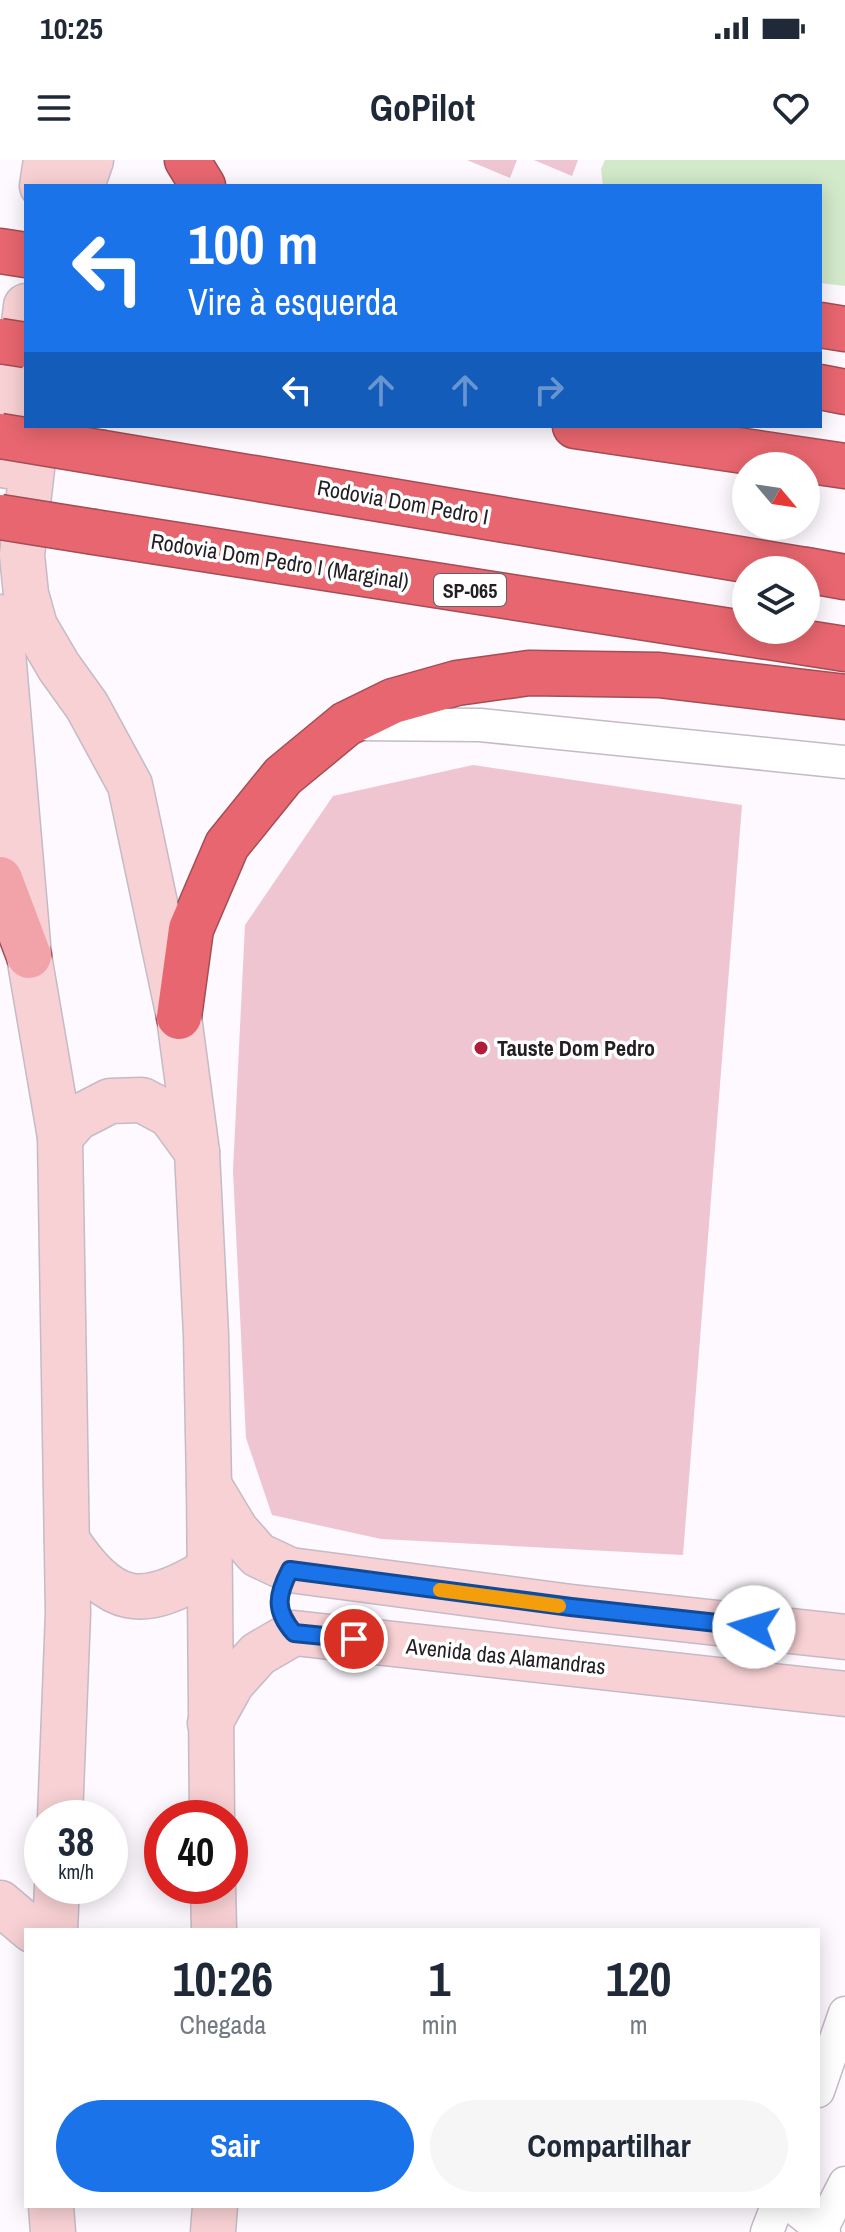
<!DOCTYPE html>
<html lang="pt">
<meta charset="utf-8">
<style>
:root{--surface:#fff;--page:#f6f6f7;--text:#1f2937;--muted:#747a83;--accent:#1a73e8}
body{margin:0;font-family:"Archivo Narrow",sans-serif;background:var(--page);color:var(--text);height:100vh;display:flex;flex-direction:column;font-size:30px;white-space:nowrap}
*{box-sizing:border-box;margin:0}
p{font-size:26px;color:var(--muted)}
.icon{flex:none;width:44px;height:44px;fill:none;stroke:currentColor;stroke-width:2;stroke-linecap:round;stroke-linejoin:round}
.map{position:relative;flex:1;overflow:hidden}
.side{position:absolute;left:24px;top:1768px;width:796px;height:280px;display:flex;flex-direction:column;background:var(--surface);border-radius:0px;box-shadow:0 4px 20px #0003}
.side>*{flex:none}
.guide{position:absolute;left:24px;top:24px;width:798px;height:244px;border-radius:0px;box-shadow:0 4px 20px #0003;background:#1a73e8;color:#fff;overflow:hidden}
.needle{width:52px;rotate:119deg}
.controls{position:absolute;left:732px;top:292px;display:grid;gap:16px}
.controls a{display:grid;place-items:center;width:88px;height:88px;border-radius:50%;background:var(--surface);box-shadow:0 4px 20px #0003;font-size:40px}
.speed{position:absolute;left:24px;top:1640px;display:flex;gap:16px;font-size:40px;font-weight:700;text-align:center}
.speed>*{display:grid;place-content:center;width:104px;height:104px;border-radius:50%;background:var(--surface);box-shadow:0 4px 20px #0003;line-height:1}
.speed small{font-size:20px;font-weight:400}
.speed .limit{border:12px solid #d22;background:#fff;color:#111}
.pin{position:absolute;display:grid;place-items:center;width:68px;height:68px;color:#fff;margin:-34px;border:4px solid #fff;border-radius:50%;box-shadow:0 2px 8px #0007}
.me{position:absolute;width:88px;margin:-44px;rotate:276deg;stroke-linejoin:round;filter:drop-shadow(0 0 6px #0008)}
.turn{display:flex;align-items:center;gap:28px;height:168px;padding:0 32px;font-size:36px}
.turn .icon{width:104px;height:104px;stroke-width:2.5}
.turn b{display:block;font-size:56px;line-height:68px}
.lanes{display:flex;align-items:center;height:76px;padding:0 32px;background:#0003;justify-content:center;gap:40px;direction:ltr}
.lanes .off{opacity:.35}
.eta{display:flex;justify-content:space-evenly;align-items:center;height:136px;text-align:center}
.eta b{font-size:48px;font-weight:700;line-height:56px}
.button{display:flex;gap:16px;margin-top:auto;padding:16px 32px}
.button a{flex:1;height:92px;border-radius:48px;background:var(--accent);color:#fff;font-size:32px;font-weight:700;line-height:92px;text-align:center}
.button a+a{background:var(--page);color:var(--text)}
.status{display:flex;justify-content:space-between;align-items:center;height:56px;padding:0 40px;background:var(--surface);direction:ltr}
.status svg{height:22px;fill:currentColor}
header{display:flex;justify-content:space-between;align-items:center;height:104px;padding:0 32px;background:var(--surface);font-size:36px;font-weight:700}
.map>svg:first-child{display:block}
.green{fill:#d2e9ca}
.building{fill:#eec5d1}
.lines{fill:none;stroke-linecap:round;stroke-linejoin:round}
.street-casing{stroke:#c5bac6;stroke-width:35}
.secondary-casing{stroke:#c5bac6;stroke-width:47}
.primary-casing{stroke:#a34d54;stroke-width:47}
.highway-casing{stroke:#a34d54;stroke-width:47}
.street{stroke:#fff;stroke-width:32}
.secondary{stroke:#f8d1d4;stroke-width:44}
.primary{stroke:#f1a3a9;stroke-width:44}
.highway{stroke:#e8666f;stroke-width:44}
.highway-bridge-casing{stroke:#a34d54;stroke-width:47;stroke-linecap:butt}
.highway-bridge{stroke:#e8666f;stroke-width:44}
.route-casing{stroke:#114b97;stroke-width:20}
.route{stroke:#1a73e8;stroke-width:14}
.slow{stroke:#f59e0b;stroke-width:14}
.poi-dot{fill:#b11d36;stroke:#fff;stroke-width:3}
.labels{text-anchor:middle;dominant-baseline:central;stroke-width:7;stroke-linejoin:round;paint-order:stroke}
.shield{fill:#fff;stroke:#646264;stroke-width:2}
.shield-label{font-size:20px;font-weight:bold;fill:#221e22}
.street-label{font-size:22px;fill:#221e22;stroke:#fff}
.poi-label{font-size:22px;font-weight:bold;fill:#221e22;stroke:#fff;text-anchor:start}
</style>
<div class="status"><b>10:25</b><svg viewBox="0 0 49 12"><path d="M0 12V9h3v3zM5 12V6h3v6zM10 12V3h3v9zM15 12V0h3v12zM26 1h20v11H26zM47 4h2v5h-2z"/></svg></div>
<header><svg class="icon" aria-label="menu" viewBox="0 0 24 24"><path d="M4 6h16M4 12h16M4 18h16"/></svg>GoPilot<svg class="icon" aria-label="heart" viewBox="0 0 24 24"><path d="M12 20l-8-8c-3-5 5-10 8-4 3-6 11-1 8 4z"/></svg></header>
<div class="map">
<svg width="845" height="2072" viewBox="0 0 845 2072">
<rect width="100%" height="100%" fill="#fdf9fe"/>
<path class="green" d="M605,0H845V126L820,123V26H603L601,9Z"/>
<g class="building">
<path d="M467,0H517L510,18Z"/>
<path d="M534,0H578L572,16Z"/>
<path d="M473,605L742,645L683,1395L381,1379L272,1355L246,1278L233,1011L245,765L333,636Z"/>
</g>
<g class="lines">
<g class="street-casing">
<g id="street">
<path d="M353,564L480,565L845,602"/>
<path d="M818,1931L845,1853"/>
<path d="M792,2046L824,2072"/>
<path d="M767,2072L777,2046"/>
<path d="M820,2072L845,2023"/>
</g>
</g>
<g class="secondary-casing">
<g id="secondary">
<path d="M42,26L46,0"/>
<path d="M82,26L91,0"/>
<path d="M37,266L22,395L26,434L35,466L59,507L87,546L130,625L179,857L197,992L206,1175L209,1325L212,1658"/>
<path d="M7,306L26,146"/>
<path d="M0,457L29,796L60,977L68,1453L60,1658"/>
<path d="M60,977L77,958L110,941L142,940L170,955L197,992"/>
<path d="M209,1325L236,1370L258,1395L290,1410L571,1447L845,1477"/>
<path d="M67,1380C111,1447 142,1451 209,1410"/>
<path d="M210,1563L232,1523L258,1494L294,1473L845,1534"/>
<path d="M213,1726L214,1770"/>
<path d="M0,1743L32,1770"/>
<path d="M55,1770L57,1726"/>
<path d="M51,2046L53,2072"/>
<path d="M213,2072L215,2046"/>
</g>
</g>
<g class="primary-casing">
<path id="primary" d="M0,719L29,796"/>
</g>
<g class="highway-casing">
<g id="highway">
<path d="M187,0L203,26"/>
<path d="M0,91L26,95"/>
<path d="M820,165L845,169"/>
<path d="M820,227L845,232"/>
<path d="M575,266L845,306"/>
<path d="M103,293L805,410"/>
<path d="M94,372L845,489"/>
<path d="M806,410L845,417"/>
<path d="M179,857L191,769L227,685L283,616L346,564L393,541L457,523L529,513L659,515L845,537"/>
</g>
</g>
<use href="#street" class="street"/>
<use href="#secondary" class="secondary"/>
<use href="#primary" class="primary"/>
<use href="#highway" class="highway"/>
<g class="highway-bridge-casing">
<g id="highway-bridge">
<path d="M0,181L26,185"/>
<path d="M0,276L103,293"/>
<path d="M0,357L94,372"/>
</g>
</g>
<use href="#highway-bridge" class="highway-bridge"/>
</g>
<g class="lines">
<g class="route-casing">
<path id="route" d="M354,1479L294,1473C274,1450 277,1435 290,1410L571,1447L754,1467"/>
</g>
<use href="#route" class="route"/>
<path class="slow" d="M440,1430L559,1446"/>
</g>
<circle class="poi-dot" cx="481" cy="888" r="8"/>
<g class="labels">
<rect class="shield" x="434" y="414" width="72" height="32" rx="6"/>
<g class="shield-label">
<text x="470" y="430">SP-065</text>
</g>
<g class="street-label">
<text transform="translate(403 342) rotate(10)">Rodovia Dom Pedro I</text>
<text transform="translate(280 401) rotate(9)">Rodovia Dom Pedro I (Marginal)</text>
<text transform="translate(506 1496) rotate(6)">Avenida das Alamandras</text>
</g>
<g class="poi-label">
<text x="497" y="888">Tauste Dom Pedro</text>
</g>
</g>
</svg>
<div class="controls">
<a><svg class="needle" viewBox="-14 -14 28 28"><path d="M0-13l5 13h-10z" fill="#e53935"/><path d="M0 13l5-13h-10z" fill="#747a83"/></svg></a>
<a><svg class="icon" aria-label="layers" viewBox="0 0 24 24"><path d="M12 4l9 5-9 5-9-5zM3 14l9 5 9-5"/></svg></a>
</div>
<div class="speed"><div>38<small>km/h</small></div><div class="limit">40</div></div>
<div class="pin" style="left:354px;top:1479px;background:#d93025"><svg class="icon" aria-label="arrive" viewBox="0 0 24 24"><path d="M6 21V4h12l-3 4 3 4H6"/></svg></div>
<svg class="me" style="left:754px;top:1467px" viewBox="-20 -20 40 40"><circle r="19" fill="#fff"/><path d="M0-13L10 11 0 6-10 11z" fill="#1a73e8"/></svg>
<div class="guide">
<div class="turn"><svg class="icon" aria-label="left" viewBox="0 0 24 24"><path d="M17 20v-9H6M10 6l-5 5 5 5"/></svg><div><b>100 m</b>Vire à esquerda</div></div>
<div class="lanes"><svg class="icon" aria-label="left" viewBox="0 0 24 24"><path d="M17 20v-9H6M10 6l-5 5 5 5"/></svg><svg class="icon off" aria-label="ahead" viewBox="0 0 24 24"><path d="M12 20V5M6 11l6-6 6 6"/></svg><svg class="icon off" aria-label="ahead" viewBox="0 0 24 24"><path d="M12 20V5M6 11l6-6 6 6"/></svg><svg class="icon off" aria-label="right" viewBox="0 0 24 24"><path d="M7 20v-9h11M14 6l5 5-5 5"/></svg></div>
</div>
<section class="side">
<div class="eta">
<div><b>10:26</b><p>Chegada</p></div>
<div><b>1</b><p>min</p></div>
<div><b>120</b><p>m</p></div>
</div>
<div class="button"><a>Sair</a><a>Compartilhar</a></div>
</section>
</div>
